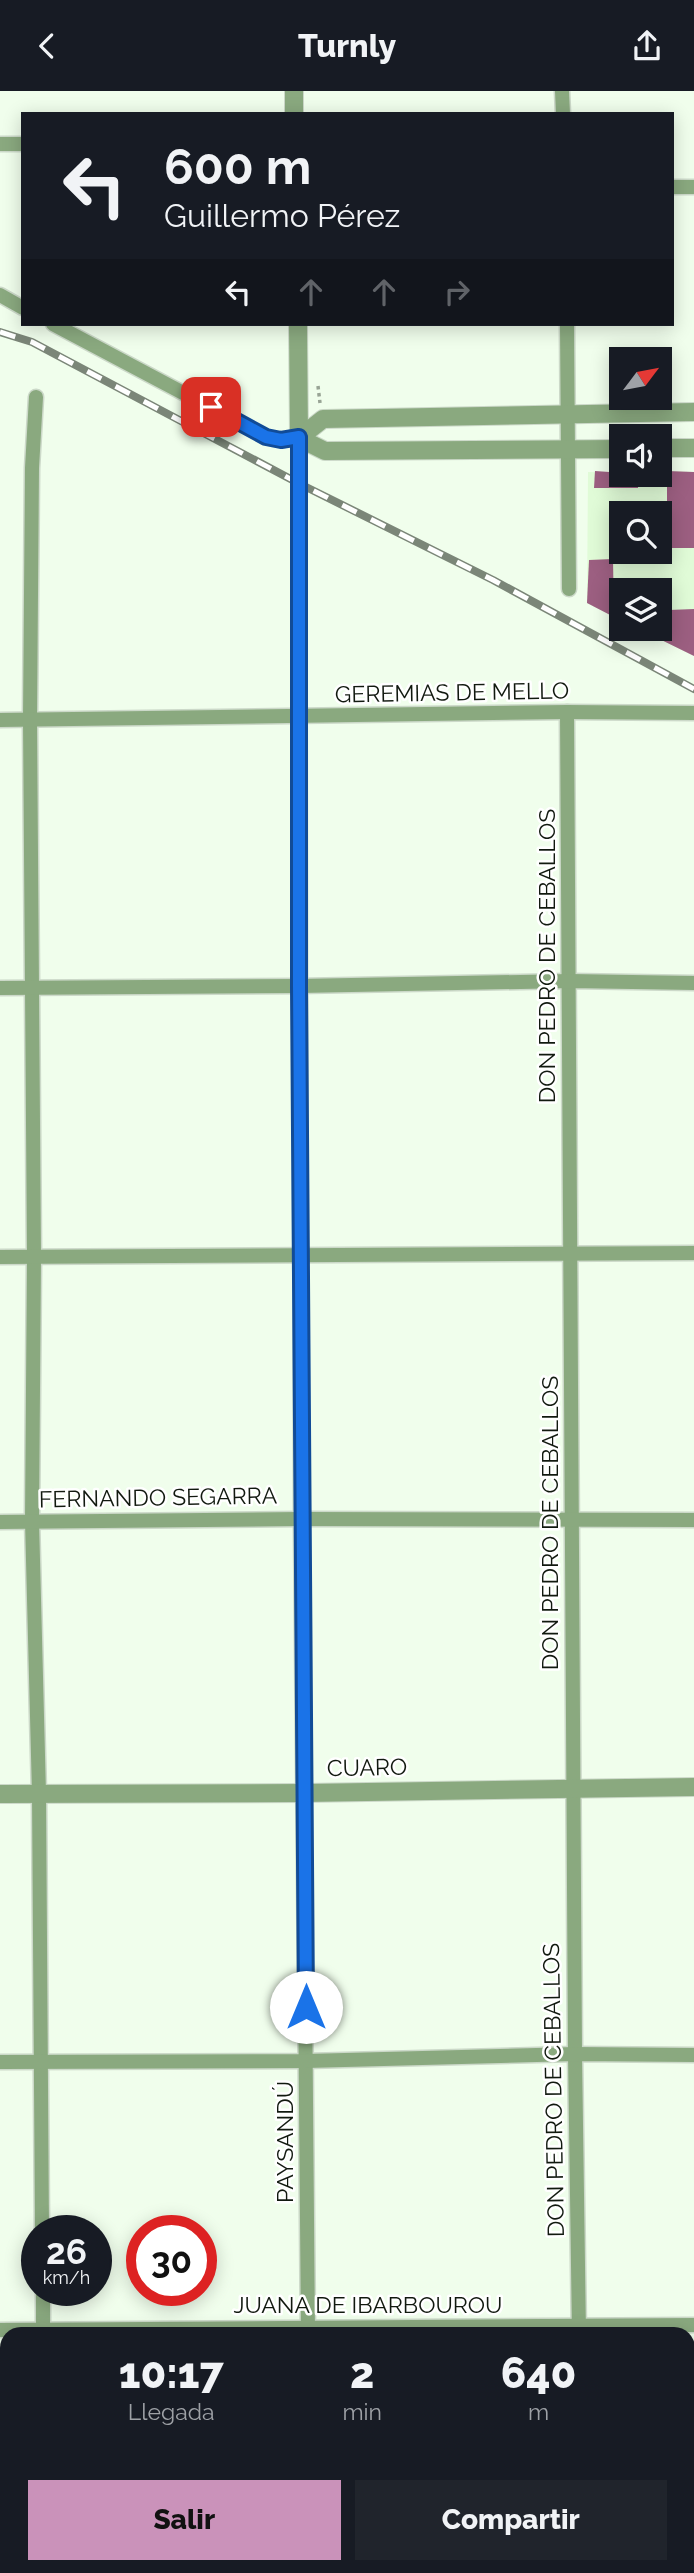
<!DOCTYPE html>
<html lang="es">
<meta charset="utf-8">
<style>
:root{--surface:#171b24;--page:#20242c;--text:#f1f3f6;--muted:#9ea1a6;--accent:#ca92ba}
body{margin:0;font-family:Raleway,sans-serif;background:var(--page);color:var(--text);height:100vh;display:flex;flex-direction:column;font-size:26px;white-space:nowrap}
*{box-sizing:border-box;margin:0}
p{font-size:23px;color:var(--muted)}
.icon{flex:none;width:38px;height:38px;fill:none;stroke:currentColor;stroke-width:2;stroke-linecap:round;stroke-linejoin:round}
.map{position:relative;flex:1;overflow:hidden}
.sheet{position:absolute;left:0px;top:2236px;width:695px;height:247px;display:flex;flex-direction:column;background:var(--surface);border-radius:21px 21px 0 0;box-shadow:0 4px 18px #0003}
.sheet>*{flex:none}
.guide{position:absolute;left:21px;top:21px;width:653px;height:214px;border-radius:0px;box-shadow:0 4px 18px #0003;background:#171b24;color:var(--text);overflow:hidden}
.needle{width:46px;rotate:58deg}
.fabs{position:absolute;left:609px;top:256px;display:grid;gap:14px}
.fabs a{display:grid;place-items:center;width:63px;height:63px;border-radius:0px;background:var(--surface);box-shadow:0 4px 18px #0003;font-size:35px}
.speed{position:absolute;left:21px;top:2124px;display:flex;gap:14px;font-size:35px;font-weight:700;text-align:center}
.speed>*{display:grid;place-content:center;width:91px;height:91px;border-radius:50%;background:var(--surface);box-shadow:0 4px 18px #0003;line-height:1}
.speed small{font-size:18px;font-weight:400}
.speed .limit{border:10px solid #d22;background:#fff;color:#111}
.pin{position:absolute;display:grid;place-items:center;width:60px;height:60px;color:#fff;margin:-30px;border-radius:14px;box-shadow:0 4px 10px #0006}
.me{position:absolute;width:77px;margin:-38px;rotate:0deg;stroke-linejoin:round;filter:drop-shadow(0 0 5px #0008)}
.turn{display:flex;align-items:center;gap:24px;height:147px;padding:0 28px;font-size:32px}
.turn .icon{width:91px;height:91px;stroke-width:2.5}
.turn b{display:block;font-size:49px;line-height:60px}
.lanes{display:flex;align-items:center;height:66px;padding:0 28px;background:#0003;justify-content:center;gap:35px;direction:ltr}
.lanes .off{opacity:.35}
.eta{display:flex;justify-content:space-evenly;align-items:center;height:119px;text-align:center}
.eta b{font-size:42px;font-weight:800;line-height:49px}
.button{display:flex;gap:14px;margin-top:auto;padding:14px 28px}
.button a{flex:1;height:80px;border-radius:0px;background:var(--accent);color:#111;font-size:28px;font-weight:800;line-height:80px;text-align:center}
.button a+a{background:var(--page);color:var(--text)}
header{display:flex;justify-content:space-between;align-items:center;height:91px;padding:0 28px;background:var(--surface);font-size:32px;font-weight:800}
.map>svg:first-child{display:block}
.built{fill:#e0fbd7;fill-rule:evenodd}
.building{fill:#9c5f81}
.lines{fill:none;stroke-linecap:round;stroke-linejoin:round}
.minor-casing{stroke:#ccd9c9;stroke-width:17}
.tertiary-casing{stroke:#ccd9c9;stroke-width:20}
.path{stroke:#98a495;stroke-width:3.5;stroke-dasharray:3.5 3.5;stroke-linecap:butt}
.minor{stroke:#8aa97f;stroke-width:14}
.tertiary{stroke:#8aa97f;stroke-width:18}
.rail-casing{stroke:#7b8678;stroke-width:8}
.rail{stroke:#fff;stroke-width:5;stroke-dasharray:16;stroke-linecap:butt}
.route-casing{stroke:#114b97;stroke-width:18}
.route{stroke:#1a73e8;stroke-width:12}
.labels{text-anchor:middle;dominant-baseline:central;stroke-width:5;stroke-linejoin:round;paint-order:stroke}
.street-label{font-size:23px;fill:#11190f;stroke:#fff}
</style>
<header><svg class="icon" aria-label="back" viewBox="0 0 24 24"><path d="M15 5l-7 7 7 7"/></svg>Turnly<svg class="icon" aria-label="share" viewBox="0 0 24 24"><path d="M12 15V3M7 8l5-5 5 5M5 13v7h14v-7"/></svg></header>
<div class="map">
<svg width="694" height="2482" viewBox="0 0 694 2482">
<rect width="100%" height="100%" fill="#f0feec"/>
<path class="built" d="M660,380L694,381V565L637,537H660V499H621V529L587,512L588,381L660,383ZM621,422H660V460H621Z"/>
<g class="building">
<path d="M595,380L638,383V397H594Z"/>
<path d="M667,380L694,381V457H667Z"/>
<path d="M613,468L614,526L587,512L589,469Z"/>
<path d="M660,514L669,519L694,518V565L637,537H660Z"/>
</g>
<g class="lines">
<g class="minor-casing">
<g id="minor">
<path d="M562,0L563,23"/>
<path d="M0,53H23"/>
<path d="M672,96H694"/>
<path d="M0,204L23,217"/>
<path d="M53,233L266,346L281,349L299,347L301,1428L308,2244"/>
<path d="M567,233L569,498"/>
<path d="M36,306L32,377L30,629L34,1166L32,1430L39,1703L42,2140"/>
<path d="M567,621L575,1963L579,2244"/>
<path d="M0,629L567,621L694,622"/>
<path d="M0,897L299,895L570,890L694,892"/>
<path d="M0,1166L694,1162"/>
<path d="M0,1431L301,1428L694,1429"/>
<path d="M0,1971L306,1970L575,1963L694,1964"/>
<path d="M43,2200V2244"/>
<path d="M0,2239L694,2234"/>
<path d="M580,2476V2482"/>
<path d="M42,2482V2476"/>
<path d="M307,2482V2476"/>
</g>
</g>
<g class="tertiary-casing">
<g id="tertiary">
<path d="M294,0V23"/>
<path d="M298,233L299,347"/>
<path d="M299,347L323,328L694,321"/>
<path d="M299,347L325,360L621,358"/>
<path d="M660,357H694"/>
<path d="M0,1703L304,1702L694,1696"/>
</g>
</g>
<path class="path" d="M318,295L320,312"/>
<use href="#minor" class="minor"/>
<use href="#tertiary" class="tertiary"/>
<g class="rail-casing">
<path id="rail" d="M0,241L32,251L300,393L493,489L694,598"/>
</g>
<use href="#rail" class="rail"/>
</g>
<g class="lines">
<g class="route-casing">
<path id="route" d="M211,316L266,346L281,349L299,346V895L306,1916"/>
</g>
<use href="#route" class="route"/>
</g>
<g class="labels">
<g class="street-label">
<text transform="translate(452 601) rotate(-1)">GEREMIAS DE MELLO</text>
<text transform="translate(546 865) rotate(-90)">DON PEDRO DE CEBALLOS</text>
<text transform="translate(158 1406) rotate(-1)">FERNANDO SEGARRA</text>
<text transform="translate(549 1432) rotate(-90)">DON PEDRO DE CEBALLOS</text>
<text transform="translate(367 1676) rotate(-1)">CUARO</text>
<text transform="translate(553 1999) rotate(-91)">DON PEDRO DE CEBALLOS</text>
<text transform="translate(284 2051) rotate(-90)">PAYSANDÚ</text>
<text x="368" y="2213">JUANA DE IBARBOUROU</text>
</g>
</g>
</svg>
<div class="fabs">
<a><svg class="needle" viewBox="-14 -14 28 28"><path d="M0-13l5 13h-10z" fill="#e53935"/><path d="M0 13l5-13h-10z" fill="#9ea1a6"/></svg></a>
<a><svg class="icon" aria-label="sound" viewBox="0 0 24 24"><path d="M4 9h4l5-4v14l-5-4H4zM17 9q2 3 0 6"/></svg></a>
<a><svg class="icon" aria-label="search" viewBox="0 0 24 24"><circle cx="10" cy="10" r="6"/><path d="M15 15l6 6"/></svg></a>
<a><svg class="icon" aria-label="layers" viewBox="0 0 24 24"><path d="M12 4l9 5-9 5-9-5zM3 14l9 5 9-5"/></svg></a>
</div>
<div class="speed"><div>26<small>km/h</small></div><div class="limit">30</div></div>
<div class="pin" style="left:211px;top:316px;background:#d93025"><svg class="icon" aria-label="arrive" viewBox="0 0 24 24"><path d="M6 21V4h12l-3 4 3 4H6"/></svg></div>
<svg class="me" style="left:306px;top:1916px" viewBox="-20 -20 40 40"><circle r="19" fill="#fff"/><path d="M0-13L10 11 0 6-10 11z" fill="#1a73e8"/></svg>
<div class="guide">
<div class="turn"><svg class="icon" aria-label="left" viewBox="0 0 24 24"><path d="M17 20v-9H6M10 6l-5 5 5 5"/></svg><div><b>600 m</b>Guillermo Pérez</div></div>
<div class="lanes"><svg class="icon" aria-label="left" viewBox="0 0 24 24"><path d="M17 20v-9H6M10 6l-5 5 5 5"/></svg><svg class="icon off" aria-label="ahead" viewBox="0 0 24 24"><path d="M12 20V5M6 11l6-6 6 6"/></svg><svg class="icon off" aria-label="ahead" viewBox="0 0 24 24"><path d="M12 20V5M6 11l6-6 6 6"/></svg><svg class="icon off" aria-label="right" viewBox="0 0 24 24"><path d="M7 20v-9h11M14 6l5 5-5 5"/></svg></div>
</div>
<section class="sheet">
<div class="eta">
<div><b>10:17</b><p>Llegada</p></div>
<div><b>2</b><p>min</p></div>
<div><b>640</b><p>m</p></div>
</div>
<div class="button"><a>Salir</a><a>Compartir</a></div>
</section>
</div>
